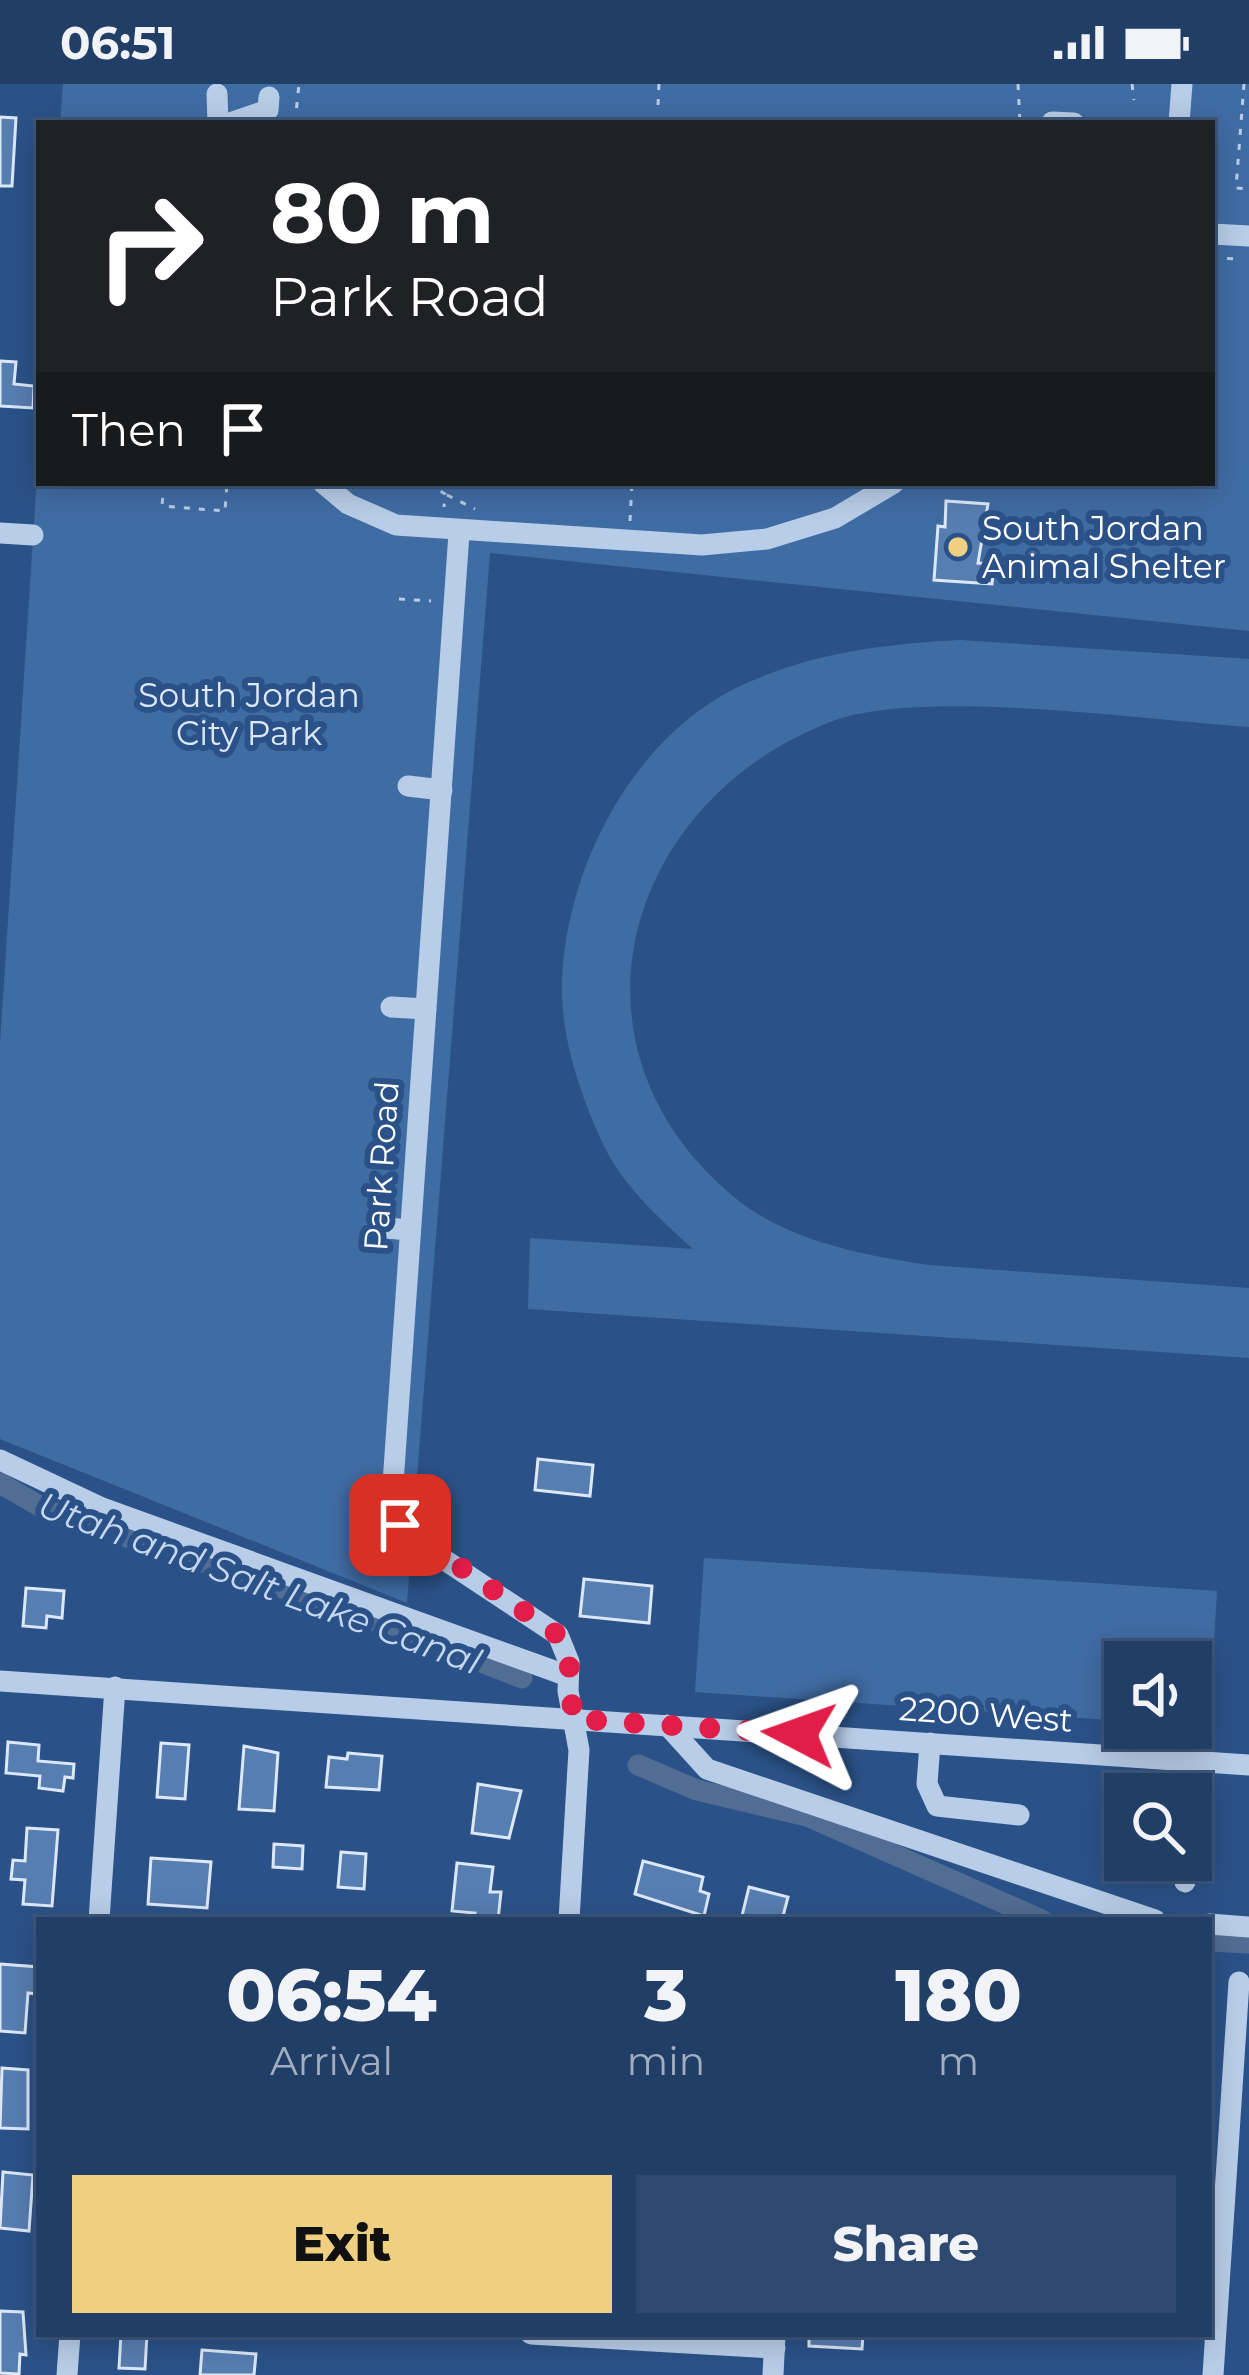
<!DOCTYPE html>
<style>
:root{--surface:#203e66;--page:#2d496f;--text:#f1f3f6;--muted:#a2aebf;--line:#3d577a;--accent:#eed080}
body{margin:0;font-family:Montserrat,sans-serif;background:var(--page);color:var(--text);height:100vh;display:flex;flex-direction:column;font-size:45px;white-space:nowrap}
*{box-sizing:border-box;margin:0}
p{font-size:39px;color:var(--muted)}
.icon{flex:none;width:66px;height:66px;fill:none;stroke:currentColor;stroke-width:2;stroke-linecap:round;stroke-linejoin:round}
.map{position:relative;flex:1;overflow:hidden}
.details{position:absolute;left:36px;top:1833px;width:1176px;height:420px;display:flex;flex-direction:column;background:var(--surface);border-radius:0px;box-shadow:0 6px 30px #0003,0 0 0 3px var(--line)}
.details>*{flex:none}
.banner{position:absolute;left:36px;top:36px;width:1179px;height:366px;border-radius:0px;box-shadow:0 6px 30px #0003,0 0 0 3px var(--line);background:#202124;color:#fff;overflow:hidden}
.fabs{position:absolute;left:1104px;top:1557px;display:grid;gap:24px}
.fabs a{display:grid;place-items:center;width:108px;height:108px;border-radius:0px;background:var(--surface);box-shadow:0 6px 30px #0003,0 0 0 3px var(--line);font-size:60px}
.pin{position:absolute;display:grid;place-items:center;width:102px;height:102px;color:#fff;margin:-51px;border-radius:24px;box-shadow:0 6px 18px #0006}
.me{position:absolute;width:132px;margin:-66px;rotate:274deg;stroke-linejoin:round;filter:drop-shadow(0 0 9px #0008)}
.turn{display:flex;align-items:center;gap:42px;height:252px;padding:0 36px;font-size:54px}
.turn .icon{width:156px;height:156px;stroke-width:2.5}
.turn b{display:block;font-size:84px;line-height:102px}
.then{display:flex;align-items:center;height:114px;padding:0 36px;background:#0003;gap:24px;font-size:45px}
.eta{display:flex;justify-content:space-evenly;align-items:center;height:204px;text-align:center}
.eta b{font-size:72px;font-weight:800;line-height:84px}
.button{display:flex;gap:24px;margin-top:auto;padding:24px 36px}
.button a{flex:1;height:138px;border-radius:0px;background:var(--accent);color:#111;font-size:48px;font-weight:800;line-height:138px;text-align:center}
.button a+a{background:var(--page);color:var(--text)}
.status{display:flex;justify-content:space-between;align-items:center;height:84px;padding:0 60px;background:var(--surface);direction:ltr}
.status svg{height:33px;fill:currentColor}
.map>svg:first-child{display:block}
.green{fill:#406ca4}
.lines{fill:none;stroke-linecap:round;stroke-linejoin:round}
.canal{stroke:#526d93;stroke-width:21}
.building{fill:#577eb1;stroke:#dce8f7;stroke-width:3}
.path{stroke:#b8cde8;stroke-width:3;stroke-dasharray:6 9;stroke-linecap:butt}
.minor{stroke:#b8cde8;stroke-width:21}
.route{stroke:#e11d48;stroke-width:21;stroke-dasharray:0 37.8}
.poi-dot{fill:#eed080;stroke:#2b5288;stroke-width:4.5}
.labels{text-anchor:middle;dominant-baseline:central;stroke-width:12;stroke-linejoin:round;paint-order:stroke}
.poi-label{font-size:33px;fill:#fff;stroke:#2b5288;text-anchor:start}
.park-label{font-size:33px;fill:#dce8f7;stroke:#2b5288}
.street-label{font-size:33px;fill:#fff;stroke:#2b5288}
.water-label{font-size:36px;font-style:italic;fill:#c4d7ef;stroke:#2b5288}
</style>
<div class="status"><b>06:51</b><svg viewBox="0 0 49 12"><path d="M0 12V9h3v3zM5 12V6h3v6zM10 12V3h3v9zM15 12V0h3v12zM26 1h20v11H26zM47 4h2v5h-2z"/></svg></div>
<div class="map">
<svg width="1249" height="2291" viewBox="0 0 1249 2291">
<rect width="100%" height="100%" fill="#2b5288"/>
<g class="green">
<path d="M63,0H1249V547L490,469L407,1519L0,1355V960L39,363V399H1212V39H60Z"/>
<path d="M960,556L1249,575V643C1147,636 922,604 833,637C625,715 552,962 734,1113C787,1157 863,1171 929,1181L1249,1204V1274L528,1225L530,1154L693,1165C661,1136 623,1102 604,1062C580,1011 560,952 562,895C567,782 633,654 738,603C809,569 883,560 960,556Z"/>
<path d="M704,1474L1217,1507L1209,1642L1191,1641V1578H1125V1637L695,1608Z"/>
</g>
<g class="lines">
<g class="canal">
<path d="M0,1399L48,1427L340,1523L522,1594"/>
<path d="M638,1681L697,1706L807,1732L1042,1836"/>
<path d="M1209,1857L1249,1859"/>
</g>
</g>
<g class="building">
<path d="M0,33L16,34L12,102H0Z"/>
<path d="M0,277L16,278L14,300L34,302L33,324L0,322Z"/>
<path d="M946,417L988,420L978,479L994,480L992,500L934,496L938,442L945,443Z"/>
<path d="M538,1375L593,1381L590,1412L535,1406Z"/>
<path d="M584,1495L652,1502L649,1539L580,1532Z"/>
<path d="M26,1504L64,1507L62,1534L47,1532L46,1544L23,1542Z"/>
<path d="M8,1658L39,1661L38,1677L74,1680L73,1694L65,1693L63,1707L39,1704L40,1692L6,1689Z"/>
<path d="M161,1659L189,1661L185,1715L157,1713Z"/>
<path d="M244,1662L278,1669L274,1727L239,1725Z"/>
<path d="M348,1669L382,1672L379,1706L326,1703L329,1673L347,1675Z"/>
<path d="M478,1700L521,1707L509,1754L472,1749Z"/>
<path d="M27,1744L58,1746L52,1822L23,1820L25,1796L11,1795L13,1776L25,1777Z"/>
<path d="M274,1760L303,1762L302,1785L273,1783Z"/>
<path d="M341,1768L366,1770L364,1805L338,1803Z"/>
<path d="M151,1774L211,1778L207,1824L148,1820Z"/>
<path d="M643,1777L703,1793L700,1807L709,1810L704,1832L635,1810Z"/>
<path d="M457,1779L493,1783L490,1808H501L498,1836H474L475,1829L452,1827Z"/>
<path d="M749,1803L788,1813L782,1836H741Z"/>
<path d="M0,1880L39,1883L38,1910L28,1909L25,1949L0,1947Z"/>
<path d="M2,1984L28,1986V2045L0,2044Z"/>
<path d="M3,2088L33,2091L29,2147L0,2144Z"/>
<path d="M0,2227L23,2228L26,2271L20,2270L19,2290L0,2289Z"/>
<path d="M121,2250H147L145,2285L119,2284Z"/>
<path d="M809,2250H863L862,2265L809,2262Z"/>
<path d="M202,2266L256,2270L254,2291H200Z"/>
</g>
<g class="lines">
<g class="path">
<path d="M1018,0L1020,39"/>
<path d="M1132,0L1134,16"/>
<path d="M1244,0L1236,104L1249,105"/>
<path d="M658,21L659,0"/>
<path d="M295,39L299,0"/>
<path d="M1212,174L1238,175"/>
<path d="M164,399L162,422L225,427L227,399"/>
<path d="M428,399L445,410L444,423"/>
<path d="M248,402L249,399"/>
<path d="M447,411L475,425"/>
<path d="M630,437L632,399"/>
<path d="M399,515L431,517"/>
</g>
<g class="minor">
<path d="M217,10L218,39"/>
<path d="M1052,38L1074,39"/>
<path d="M230,39L268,26L269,13"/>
<path d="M1179,39L1182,0"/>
<path d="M1212,150L1249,152"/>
<path d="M323,399L348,420L396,441L702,461L767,455L835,434L894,399"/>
<path d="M0,449L33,451"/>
<path d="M459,449L392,1414L400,1441L422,1461L558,1551L569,1578L568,1607L579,1666L569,1836"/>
<path d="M408,702L442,706"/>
<path d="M391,923L426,925"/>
<path d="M376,1143L409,1146"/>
<path d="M0,1376L102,1424L568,1592"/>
<path d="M0,1597L1249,1681"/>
<path d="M667,1641L707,1685L1155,1836"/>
<path d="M930,1659L927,1700L937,1722L1019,1731"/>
<path d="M1185,1798L1186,1776"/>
<path d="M99,1836L115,1603"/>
<path d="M1209,1840L1249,1843"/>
<path d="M531,2250L775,2264"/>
<path d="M67,2291L70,2250"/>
<path d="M773,2291L775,2251"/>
<path d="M1213,2291L1239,1898"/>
</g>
</g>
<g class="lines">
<path class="route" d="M400,1441L558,1551L569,1578L573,1635L799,1650"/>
</g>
<circle class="poi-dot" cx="958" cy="463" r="12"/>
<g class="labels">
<g class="poi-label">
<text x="982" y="444">South Jordan<tspan x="982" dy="38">Animal Shelter</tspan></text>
</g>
<g class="park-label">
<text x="249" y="611">South Jordan<tspan x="249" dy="38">City Park</tspan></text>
</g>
<g class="street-label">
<text transform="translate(381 1082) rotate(-86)">Park Road</text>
<text transform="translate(986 1630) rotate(4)">2200 West</text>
</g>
<g class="water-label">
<text transform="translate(260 1499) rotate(20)">Utah and Salt Lake Canal</text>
</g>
</g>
</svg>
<div class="fabs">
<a><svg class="icon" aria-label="sound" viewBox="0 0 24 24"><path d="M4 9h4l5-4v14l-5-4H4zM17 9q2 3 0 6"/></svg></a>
<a><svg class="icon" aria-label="search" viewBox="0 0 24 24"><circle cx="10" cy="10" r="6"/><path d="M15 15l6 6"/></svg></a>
</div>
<div class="pin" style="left:400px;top:1441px;background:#d93025"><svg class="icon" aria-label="arrive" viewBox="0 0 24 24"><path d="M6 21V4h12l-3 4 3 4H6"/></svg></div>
<svg class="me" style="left:799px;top:1650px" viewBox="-20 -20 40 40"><path d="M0-17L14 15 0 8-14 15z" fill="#e11d48" stroke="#fff" stroke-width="4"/></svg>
<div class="banner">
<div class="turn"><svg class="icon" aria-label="right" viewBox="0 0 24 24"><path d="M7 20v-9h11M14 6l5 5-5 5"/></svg><div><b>80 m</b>Park Road</div></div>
<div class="then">Then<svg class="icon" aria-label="arrive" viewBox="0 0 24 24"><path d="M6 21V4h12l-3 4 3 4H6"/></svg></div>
</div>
<section class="details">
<div class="eta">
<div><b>06:54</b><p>Arrival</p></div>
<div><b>3</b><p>min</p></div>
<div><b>180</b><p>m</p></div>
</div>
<div class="button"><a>Exit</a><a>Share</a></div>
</section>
</div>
